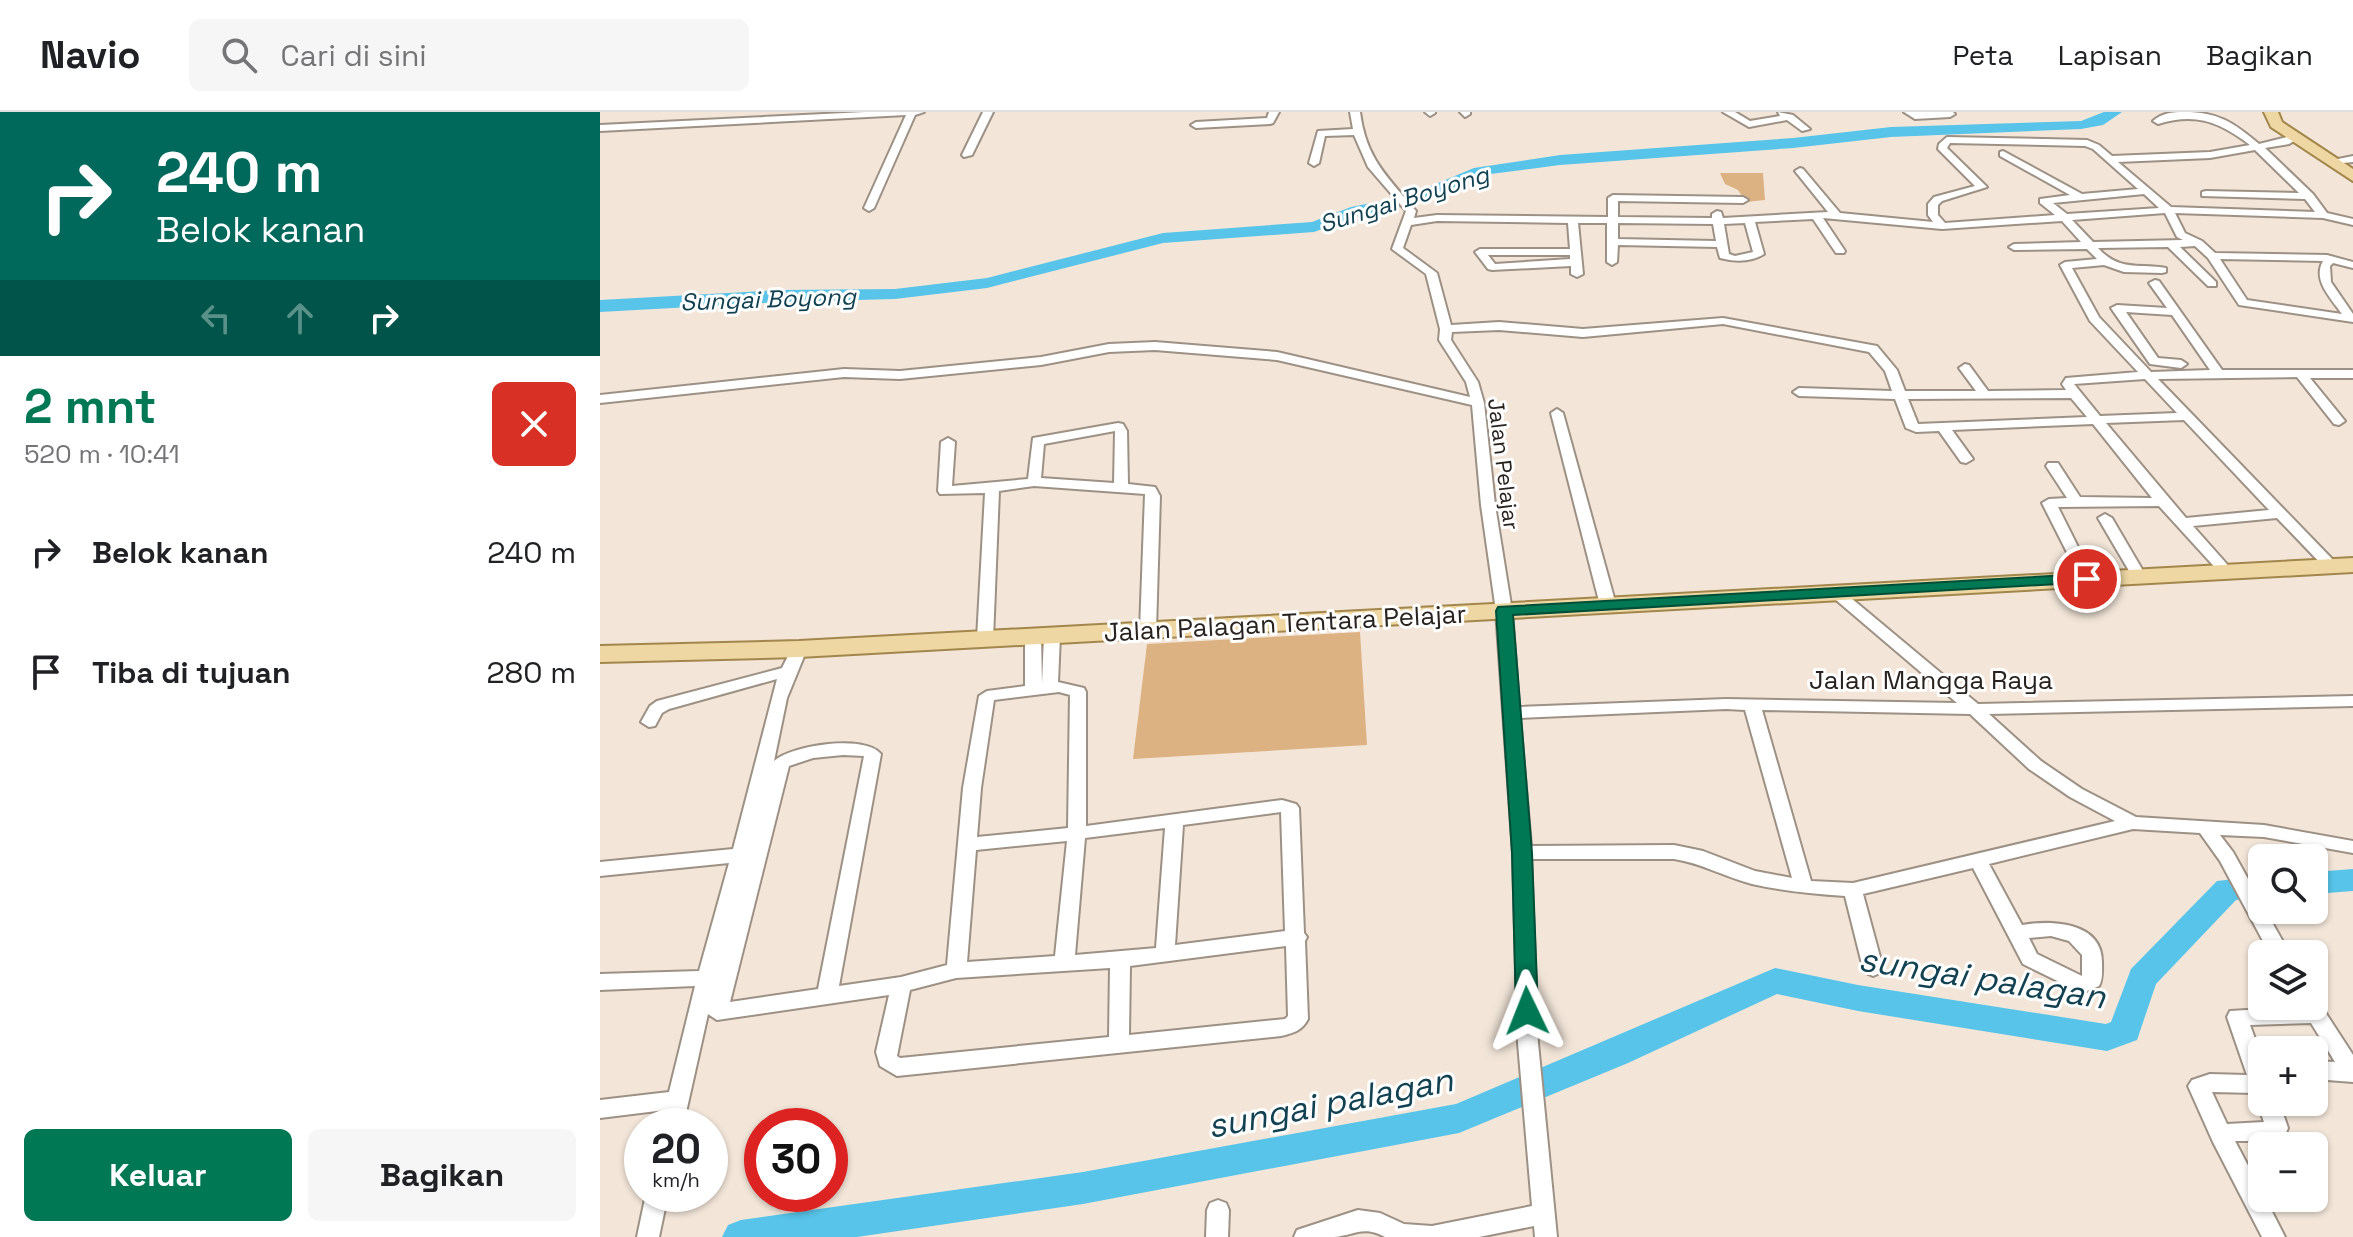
<!DOCTYPE html>
<html lang="id">
<meta charset="utf-8">
<style>
:root{--surface:#fff;--page:#f6f6f6;--text:#202124;--muted:#757577;--line:#e0e0e0;--accent:#007854}
body{margin:0;font-family:"Space Grotesk",sans-serif;background:var(--page);color:var(--text);height:100vh;display:flex;flex-direction:column;font-size:30px;white-space:nowrap}
*{box-sizing:border-box;margin:0}
p{font-size:26px;color:var(--muted)}
.icon{flex:none;width:44px;height:44px;fill:none;stroke:currentColor;stroke-width:2;stroke-linecap:round;stroke-linejoin:round}
.map{position:relative;flex:1;overflow:hidden}
.side{display:flex;flex-direction:column;background:var(--surface);width:600px}
.side>*{flex:none}
.banner{background:#00695c;color:#fff;overflow:hidden}
.buttons{position:absolute;left:1648px;top:732px;display:grid;gap:16px}
.buttons a{display:grid;place-items:center;width:80px;height:80px;border-radius:12px;background:var(--surface);box-shadow:0 2px 6px #0004;font-size:40px}
.speed{position:absolute;left:24px;top:996px;display:flex;gap:16px;font-size:40px;font-weight:700;text-align:center}
.speed>*{display:grid;place-content:center;width:104px;height:104px;border-radius:50%;background:var(--surface);box-shadow:0 2px 6px #0004;line-height:1}
.speed small{font-size:20px;font-weight:400}
.speed .limit{border:12px solid #d22;background:#fff;color:#111}
.pin{position:absolute;display:grid;place-items:center;width:68px;height:68px;color:#fff;margin:-34px;border:4px solid #fff;border-radius:50%;box-shadow:0 2px 8px #0007}
.me{position:absolute;width:88px;margin:-44px;rotate:358deg;stroke-linejoin:round;filter:drop-shadow(0 0 6px #0008)}
.turn{display:flex;align-items:center;gap:28px;height:168px;padding:0 24px;font-size:36px}
.turn .icon{width:104px;height:104px;stroke-width:2.5}
.turn b{display:block;font-size:56px;line-height:68px}
.lanes{display:flex;align-items:center;height:76px;padding:0 24px;background:#0003;justify-content:center;gap:40px;direction:ltr}
.lanes .off{opacity:.35}
.round{display:grid;place-items:center;flex:none;width:84px;height:84px;border-radius:12px;background:var(--page)}
.summary{display:flex;align-items:center;justify-content:space-between;height:136px;padding:0 24px}
h1{font-size:48px;font-weight:600;line-height:60px;color:var(--accent)}
.action{display:flex;gap:16px;margin-top:auto;padding:16px 24px}
.action a{flex:1;height:92px;border-radius:12px;background:var(--accent);color:#fff;font-size:32px;font-weight:600;line-height:92px;text-align:center}
.action a+a{background:var(--page);color:var(--text)}
ul{padding:0;list-style:none}
li{display:flex;align-items:center;gap:24px;height:120px;padding:0 24px}
li div{flex:1}
li b{display:block;font-size:30px}
li em{font-style:normal}
header{display:flex;align-items:center;gap:48px;box-sizing:border-box;height:112px;padding:0 40px;background:var(--surface);border-bottom:2px solid var(--line)}
header strong{font-size:38px}
nav{display:flex;gap:44px;margin-inline-start:auto;font-size:28px}
.search{width:560px;height:72px;background:var(--page);display:flex;align-items:center;gap:20px;box-sizing:border-box;padding:0 28px;border-radius:12px;color:var(--muted);font-size:30px}
main{display:flex;flex:1;min-height:0}
.map>svg:first-child{display:block}
.green{fill:#ddb282}
.lines{fill:none;stroke-linecap:round;stroke-linejoin:round}
.river{fill:#58c4e9;fill-rule:evenodd}
.minor-casing{stroke:#9d9185;stroke-width:4}
.primary-casing{stroke:#a2864c;stroke-width:4}
.minor{fill:#fff;fill-rule:evenodd}
.primary{fill:#eed7a3;fill-rule:evenodd}
.route{fill:#007854;stroke:#004e37;stroke-width:2}
.labels{text-anchor:middle;dominant-baseline:central;stroke-width:6;stroke-linejoin:round;paint-order:stroke}
.far-street-label{font-size:22px;fill:#28231f;stroke:#fff}
.far-water-label{font-size:24px;font-style:italic;fill:#124151;stroke:#fff}
.street-label{font-size:26px;fill:#28231f;stroke:#fff}
.near-water-label{font-size:34px;font-style:italic;fill:#124151;stroke:#fff}
</style>
<header>
<strong>Navio</strong>
<div class="search"><svg class="icon" aria-label="search" viewBox="0 0 24 24"><circle cx="10" cy="10" r="6"/><path d="M15 15l6 6"/></svg>Cari di sini</div>
<nav><a>Peta</a><a>Lapisan</a><a>Bagikan</a></nav>
</header>
<main>
<section class="side">
<div class="banner">
<div class="turn"><svg class="icon" aria-label="right" viewBox="0 0 24 24"><path d="M7 20v-9h11M14 6l5 5-5 5"/></svg><div><b>240 m</b>Belok kanan</div></div>
<div class="lanes"><svg class="icon off" aria-label="left" viewBox="0 0 24 24"><path d="M17 20v-9H6M10 6l-5 5 5 5"/></svg><svg class="icon off" aria-label="ahead" viewBox="0 0 24 24"><path d="M12 20V5M6 11l6-6 6 6"/></svg><svg class="icon" aria-label="right" viewBox="0 0 24 24"><path d="M7 20v-9h11M14 6l5 5-5 5"/></svg></div>
</div>
<div class="summary"><div><h1>2 mnt</h1><p>520 m · 10:41</p></div><a class="round" style="background:#d93025;color:#fff"><svg class="icon" aria-label="close" viewBox="0 0 24 24"><path d="M6 6l12 12M18 6L6 18"/></svg></a></div>
<ul>
<li><svg class="icon" aria-label="right" viewBox="0 0 24 24"><path d="M7 20v-9h11M14 6l5 5-5 5"/></svg><div><b>Belok kanan</b></div><em>240 m</em></li>
<li><svg class="icon" aria-label="arrive" viewBox="0 0 24 24"><path d="M6 21V4h12l-3 4 3 4H6"/></svg><div><b>Tiba di tujuan</b></div><em>280 m</em></li>
</ul>
<div class="action"><a>Keluar</a><a>Bagikan</a></div>
</section>
<div class="map">
<svg width="1753" height="1125" viewBox="0 0 1753 1125">
<rect width="100%" height="100%" fill="#f3e6d9"/>
<g class="green">
<path d="M1120,61H1163L1165,88L1146,90L1138,78L1125,72Z"/>
<path d="M760,520L767,633L533,647L547,532Z"/>
</g>
<g class="lines">
<g class="river">
<path d="M1504,0H1522L1503,13L1481,17L1291,25L1193,36L960,53L883,63L818,91L761,103L714,120L563,131L387,176L295,187L182,190L0,200V188L182,178L295,177L387,166L563,121L712,110L751,95L807,84L874,56L960,43L1193,26L1291,15L1481,9Z"/>
<path d="M1753,757V779L1714,782V760Z"/>
<path d="M1662,764V786L1636,788L1556,872L1537,928L1507,939L1258,899L1177,882L1028,951L859,1021L483,1092L257,1125H122L128,1113L141,1108L483,1060L856,992L1175,856L1258,873L1506,912L1511,910L1531,857L1617,769Z"/>
</g>
<g class="minor-casing">
<g id="minor">
<path d="M265,0H324L315,3L274,96L269,99L264,96L306,3L0,19V13Z"/>
<path d="M383,0H393L372,43L364,45L362,43Z"/>
<path d="M669,0H679L673,11L670,12L596,16L591,13L596,10L667,6Z"/>
<path d="M750,0H760C766,47 787,64 816,99L814,106L837,103L1008,105V86L1013,83L1143,85L1148,88L1143,91L1018,89V105L1112,106V102L1117,99L1121,100L1123,106L1228,100L1195,59L1200,56L1203,57L1240,101L1333,110L1328,103V92L1334,85L1375,74L1338,37L1339,32L1347,25L1487,28L1499,33L1512,44L1610,40L1650,33C1620,10 1596,0 1558,12L1553,9C1562,1 1572,0 1584,0C1618,0 1633,10 1659,32L1699,22V26L1689,32L1665,36L1713,82L1727,101L1753,107V113L1723,106L1575,101L1585,121L1602,129L1615,141L1727,143L1753,150V156L1733,151L1730,154L1731,170L1753,202V210L1639,193L1608,146L1595,134L1580,135L1616,170V174H1608L1568,135L1498,136C1520,160 1538,151 1566,156V160L1562,161L1524,160L1504,153L1472,156L1499,205L1551,260L1610,258L1572,203L1526,200L1558,246L1581,248L1587,252L1581,256L1550,252L1511,196L1517,193L1567,196L1549,171L1555,168L1559,169L1622,258H1753V266H1710L1745,309L1739,313L1734,312L1697,265L1558,267L1736,451L1738,454L1731,458L1726,457L1677,406L1593,414L1633,459L1626,463L1621,462L1559,394L1458,395L1494,467L1492,470H1482L1442,391L1449,387L1467,386L1446,354L1448,351H1458L1480,385L1552,386L1493,312L1352,318L1373,347L1366,351L1361,350L1339,319L1316,320L1306,316L1295,287L1199,284L1193,280L1199,276L1292,279L1285,259L1269,240L1123,212L983,225L899,218L852,220L851,228L878,270L884,291L895,393L912,499L919,595L1126,587L1357,591L1229,482L1227,479L1229,476H1239L1378,592L1753,584V594L1389,602L1441,649L1482,677L1536,705L1664,713L1753,729V741L1664,725L1620,723L1633,740L1662,792V798H1665L1690,842H1670L1620,749L1600,721L1533,717L1389,752L1422,813C1450,808 1502,809 1502,850C1502,859 1503,867 1499,874L1482,881L1423,852L1373,756L1263,782L1283,856L1280,861L1273,864L1266,861L1263,856L1245,784C1214,782 1183,779 1152,772C1125,765 1101,751 1074,747H931L938,931L957,1125H935L934,1114L879,1125H785C763,1113 755,1123 734,1125C720,1125 707,1125 694,1125L697,1118L758,1098L780,1101L804,1112L832,1114L932,1094L918,931L913,741L896,499L881,393L872,293L677,248L555,238L509,240L441,253L300,267L244,265L0,291V283L244,257L300,259L441,245L509,232L555,230L677,240L870,285L866,270L839,228L840,217L826,162L792,137L806,99L768,55L754,23L725,24L719,51L714,54L709,51L718,19L753,17ZM1350,31L1485,34L1493,37L1538,77L1482,82L1403,39L1400,40V44L1470,83L1440,87V91L1455,103L1345,111L1338,103V93L1342,89L1387,75L1347,36ZM1655,38L1699,81L1606,79L1602,80V84L1705,87L1715,100L1571,95L1518,50L1610,46ZM1544,82L1559,96L1467,102L1453,91ZM1565,101L1577,125L1583,128L1493,130L1472,108ZM1223,106L1342,117L1462,109L1481,130L1414,132L1409,135L1414,138L1487,137L1497,147L1465,150L1460,153L1490,209L1538,260L1466,266L1462,272L1466,278L1388,279L1369,253L1365,252L1359,256L1376,279H1305L1297,258L1277,234L1123,206L983,217L899,210L851,213L837,161L803,136L811,113L837,109L968,111L970,137H880L875,140L888,157L892,158L971,154V162L977,165L983,162L978,111H1007V150L1012,153L1017,150L1018,133L1117,135L1120,146C1135,150 1151,150 1164,142L1155,110L1213,107L1236,141H1244L1245,139ZM1018,111L1113,112L1116,129L1018,127ZM1145,111L1153,140L1135,144L1129,142L1124,112ZM888,143H970V147L895,152ZM1620,147L1723,149C1712,168 1731,186 1742,202L1647,188ZM1545,267L1577,301L1500,304L1474,272ZM1471,286L1487,305L1318,312L1308,287ZM1584,308L1669,398L1586,406L1506,311ZM1126,597L1145,598L1192,766L1155,759L1103,739L1074,733L931,734L920,606ZM1162,598L1370,602L1429,657L1470,685L1515,709L1253,771L1211,769ZM1451,824L1469,829L1482,843V864L1437,842L1429,826Z"/>
<path d="M825,0H835V1L830,4Z"/>
<path d="M860,0H870V2L865,5Z"/>
<path d="M1123,0H1135L1150,9L1180,4L1178,0L1193,3L1210,17L1202,19L1187,8L1149,15Z"/>
<path d="M1304,0H1353L1355,2L1350,5L1315,7Z"/>
<path d="M1753,44V50L1733,52L1728,49Z"/>
<path d="M957,297L963,301L1016,493L1013,496H1003L1000,493L951,301Z"/>
<path d="M518,311L523,312L527,319L528,372L555,375L560,384L556,518L548,523L540,518L545,382L434,374L399,379L393,527L391,530H379L377,527L385,381L340,382L338,379L341,330L348,326L355,330L352,374L428,367L433,326ZM515,319L514,371L441,366L444,332Z"/>
<path d="M1505,402L1512,406L1546,464L1544,467H1534L1532,464L1498,406Z"/>
<path d="M452,519L460,524L458,570L484,576L486,580V714L682,688L696,692L699,696L704,821L707,825L705,829L708,907C702,919 693,921 681,924L297,964L280,954L276,940L289,883L117,908L108,902L83,1014H61L65,998L0,1006V988L69,980L95,874L0,878V862L99,859L129,751L0,764V750L133,737L177,567L69,597L62,601L55,614L49,615L41,610L50,594L57,589L182,556L193,534H205L207,537L187,586L174,649C192,633 265,622 281,642L239,874L301,865L347,853L363,676L379,584L387,579L425,574V525L433,520L441,525L442,572L444,524ZM459,580L470,583L468,716L377,725L381,676L394,588ZM243,643L264,644L218,877L130,890L189,654L213,646ZM681,700L685,819L575,833L583,713ZM565,716L556,836L475,843L485,726ZM467,729L455,844L367,850L376,738ZM686,834L688,904L685,907L529,923L530,854ZM510,856L509,925L300,946L297,944L310,878L356,866Z"/>
<path d="M1714,888L1718,889L1753,943V970L1714,967V949L1735,950L1711,911L1650,913L1662,946V990H1679L1688,1016L1685,1023L1663,1029H1635L1662,1080V1086H1665L1685,1125H1662L1613,1030L1588,974L1592,968L1610,962L1647,963L1627,905L1630,899L1714,894ZM1612,980L1654,981L1661,983L1657,990L1664,1010L1627,1012Z"/>
<path d="M46,1082H68L59,1125H37Z"/>
<path d="M618,1088L626,1091L629,1098L628,1125H606L607,1098L610,1091Z"/>
</g>
</g>
<g class="primary-casing">
<g id="primary">
<path d="M1664,0H1678L1682,10L1753,57V69L1671,15Z"/>
<path d="M1753,446V460L199,545L0,550V534L199,529Z"/>
</g>
</g>
<use href="#minor" class="minor"/>
<use href="#primary" class="primary"/>
</g>
<path class="route" d="M1487,462L1496,467L1493,470L913,503L932,741L938,899L935,906L927,909L919,906L916,899L912,741L896,499L898,495Z"/>
<g class="labels">
<g class="far-street-label">
<text transform="translate(904 352) rotate(83)">Jalan Pelajar</text>
</g>
<g class="far-water-label">
<text transform="translate(804 87) rotate(-17)">Sungai Boyong</text>
<text transform="translate(168 187) rotate(-2)">Sungai Boyong</text>
</g>
<g class="street-label">
<text transform="translate(685 511) rotate(-3)">Jalan Palagan Tentara Pelajar</text>
<text x="1331" y="568">Jalan Mangga Raya</text>
</g>
<g class="near-water-label">
<text transform="translate(1382 866) rotate(9)">sungai palagan</text>
<text transform="translate(730 991) rotate(-11)">sungai palagan</text>
</g>
</g>
</svg>
<div class="buttons">
<a><svg class="icon" aria-label="search" viewBox="0 0 24 24"><circle cx="10" cy="10" r="6"/><path d="M15 15l6 6"/></svg></a>
<a><svg class="icon" aria-label="layers" viewBox="0 0 24 24"><path d="M12 4l9 5-9 5-9-5zM3 14l9 5 9-5"/></svg></a>
<a>+</a>
<a>−</a>
</div>
<div class="speed"><div>20<small>km/h</small></div><div class="limit">30</div></div>
<div class="pin" style="left:1487px;top:467px;background:#d93025"><svg class="icon" aria-label="arrive" viewBox="0 0 24 24"><path d="M6 21V4h12l-3 4 3 4H6"/></svg></div>
<svg class="me" style="left:927px;top:899px" viewBox="-20 -20 40 40"><path d="M0-17L14 15 0 8-14 15z" fill="#007854" stroke="#fff" stroke-width="4"/></svg>
</div>
</main>
